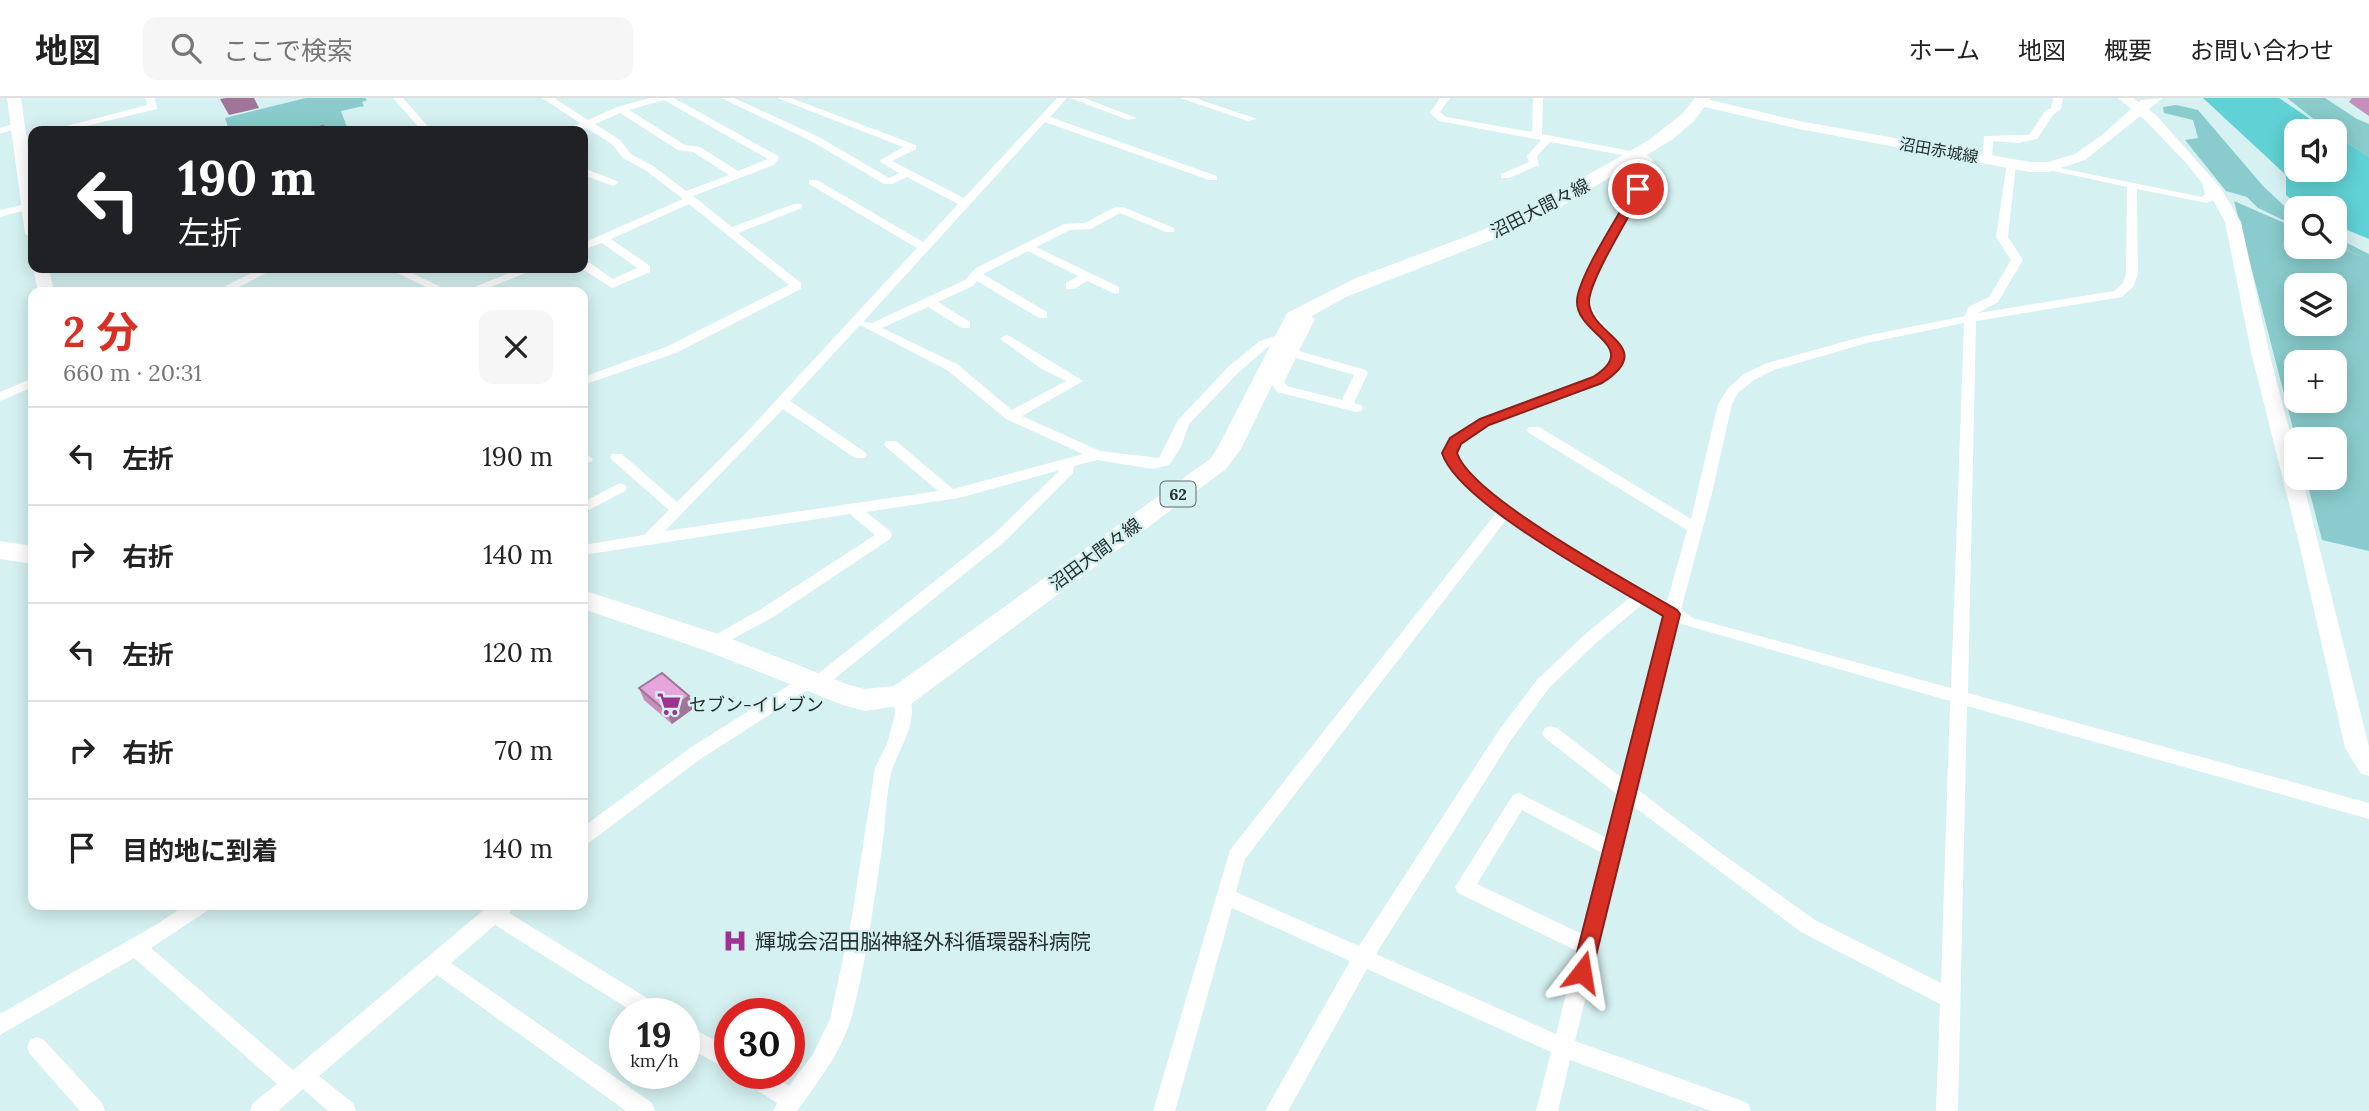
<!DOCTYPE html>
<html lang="ja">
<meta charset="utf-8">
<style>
:root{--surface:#fff;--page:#f6f6f6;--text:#222;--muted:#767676;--line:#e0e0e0;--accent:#d93025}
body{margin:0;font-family:Lora,"Noto Sans JP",serif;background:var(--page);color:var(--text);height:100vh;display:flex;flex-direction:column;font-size:26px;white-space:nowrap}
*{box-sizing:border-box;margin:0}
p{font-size:23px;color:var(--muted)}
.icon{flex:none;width:38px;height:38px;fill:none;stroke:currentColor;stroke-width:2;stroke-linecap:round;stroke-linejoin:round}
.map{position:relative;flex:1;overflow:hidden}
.sheet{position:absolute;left:28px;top:189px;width:560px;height:623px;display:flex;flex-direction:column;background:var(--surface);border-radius:14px;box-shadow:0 4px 18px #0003}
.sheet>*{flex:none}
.hud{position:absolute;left:28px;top:28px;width:560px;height:147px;border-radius:14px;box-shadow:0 4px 18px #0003;background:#202124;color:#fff;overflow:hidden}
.controls{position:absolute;left:2284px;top:21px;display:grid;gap:14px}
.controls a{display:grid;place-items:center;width:63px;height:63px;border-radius:14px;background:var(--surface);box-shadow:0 4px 18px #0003;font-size:35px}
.speed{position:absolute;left:609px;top:900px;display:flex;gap:14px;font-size:35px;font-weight:700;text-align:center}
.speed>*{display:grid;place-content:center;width:91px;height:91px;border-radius:50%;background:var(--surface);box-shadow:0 4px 18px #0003;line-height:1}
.speed small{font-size:18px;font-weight:400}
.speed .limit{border:10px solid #d22;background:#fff;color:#111}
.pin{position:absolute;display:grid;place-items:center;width:60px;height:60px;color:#fff;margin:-30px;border:4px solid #fff;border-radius:50%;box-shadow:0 2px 7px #0007}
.me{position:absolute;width:77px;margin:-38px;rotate:14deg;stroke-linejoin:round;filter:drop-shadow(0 0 5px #0008)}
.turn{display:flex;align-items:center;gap:24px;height:147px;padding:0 35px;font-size:32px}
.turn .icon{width:91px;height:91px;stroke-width:2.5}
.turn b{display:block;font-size:49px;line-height:60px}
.round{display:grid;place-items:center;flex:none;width:74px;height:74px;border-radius:14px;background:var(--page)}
.summary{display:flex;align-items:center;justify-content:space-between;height:119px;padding:0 35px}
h1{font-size:42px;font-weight:700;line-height:52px;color:var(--accent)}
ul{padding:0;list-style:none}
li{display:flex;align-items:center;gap:21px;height:98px;padding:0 35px;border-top:2px solid var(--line)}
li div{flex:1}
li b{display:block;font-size:26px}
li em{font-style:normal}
header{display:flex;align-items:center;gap:42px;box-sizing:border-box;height:98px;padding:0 35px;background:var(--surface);border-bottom:2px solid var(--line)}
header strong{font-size:33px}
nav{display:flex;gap:38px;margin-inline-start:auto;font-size:24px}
.search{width:490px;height:63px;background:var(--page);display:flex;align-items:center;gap:18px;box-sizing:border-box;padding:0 24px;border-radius:14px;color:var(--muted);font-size:26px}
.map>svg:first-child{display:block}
.green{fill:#8acccd;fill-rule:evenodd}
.water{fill:#60d2d5}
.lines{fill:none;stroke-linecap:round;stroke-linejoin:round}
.minor{fill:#fff;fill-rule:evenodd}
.tertiary{fill:#fff;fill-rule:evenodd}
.secondary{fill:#fff;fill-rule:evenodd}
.primary{fill:#fff;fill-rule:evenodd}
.wall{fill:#c68ebc}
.shaded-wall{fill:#a17499}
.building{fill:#e6a5db;stroke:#a17499;stroke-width:2}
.route{fill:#d93025;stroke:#8d1f18;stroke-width:2}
.labels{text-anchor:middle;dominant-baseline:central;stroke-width:5;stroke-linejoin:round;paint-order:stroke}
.far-street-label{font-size:16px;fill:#252f2f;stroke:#d5f1f1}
.shield{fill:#d5f1f1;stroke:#5a6969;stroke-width:2}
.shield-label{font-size:16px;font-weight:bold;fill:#252f2f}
.street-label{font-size:18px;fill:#252f2f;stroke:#d5f1f1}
.poi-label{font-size:18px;fill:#252f2f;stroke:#d5f1f1;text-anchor:start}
.near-poi-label{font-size:21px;fill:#252f2f;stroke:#d5f1f1;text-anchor:start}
</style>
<header>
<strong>地図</strong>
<div class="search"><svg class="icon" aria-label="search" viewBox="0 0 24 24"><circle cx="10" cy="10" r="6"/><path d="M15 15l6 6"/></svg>ここで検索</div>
<nav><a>ホーム</a><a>地図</a><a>概要</a><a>お問い合わせ</a></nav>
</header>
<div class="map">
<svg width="2369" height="1013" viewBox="0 0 2369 1013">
<rect width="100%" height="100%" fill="#d5f1f1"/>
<g class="green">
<path d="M306,0H365L367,2L362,4L364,8L341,13L348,32L345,33H212L228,29L225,20Z"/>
<path d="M2287,0H2325L2357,21L2369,26V59L2335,37L2334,33H2329Z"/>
<path d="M2176,7L2198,12L2263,88L2296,119V128L2258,110L2247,99L2226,93L2185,42L2198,40L2193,22L2164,15L2163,9Z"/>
<path d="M2234,103L2296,130V149L2335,147L2364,160L2335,146V139L2369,156V453L2322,442L2306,380H2334V341L2296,342ZM2296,187H2334V226H2296ZM2296,264H2334V303H2296Z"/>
</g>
<path class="water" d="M2203,0H2279L2328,33H2296V72H2334L2335,37L2369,59V141L2335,127L2334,110H2301L2286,97V77Z"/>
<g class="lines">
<g class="minor">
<path d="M145,0H155L157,11L65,33H48L147,7Z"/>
<path d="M393,0H403L432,33H422Z"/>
<path d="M542,0H554L588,22L617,9L650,0H674L778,58L779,60L774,67L693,98L732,129L794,106H802V110L738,135L801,185V191L676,255L583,287V279L666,249L789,187L689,106L611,141L650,168V174L612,190L581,170H583V163H587L613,181L637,170L602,145L583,152V145L683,101L645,72L623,60L612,46L586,30L578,33H565L580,25ZM664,2L768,61L738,73L700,49L685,47L629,12ZM620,15L678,52L693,54L729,77L686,93L653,68L631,56L620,42L595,26Z"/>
<path d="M721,0H734L819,39L889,80L899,75L879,63L903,49L777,0H791L916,47V51L892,63L964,100L1057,0H1067L1050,19L1217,78V82H1209L1045,24L863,224L872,225L965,182L976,170L1064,126L1085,125L1115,109H1123L1174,130V134H1166L1120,115L1091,131L1070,132L1036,149L1119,189V195L1115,196L1087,183L1074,191H1066V185L1078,178L1028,153L983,176L1047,214V220H1039L977,183L973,188L938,204L970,224V230H962L928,209L882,230L957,266L1012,312L1066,283L1040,270L1000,241L1006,237L1010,238L1083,283L1022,318L1100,353L1159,360L1178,322L1229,268L1260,243L1285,235L1291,239L1268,249L1239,274L1189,326L1181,349L1169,367L1153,371L1097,362L1074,368L1073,375L1004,444L823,590L817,592L811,590L702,660L590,744L583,747V729L690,650L802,579L808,577L814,579L994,436L1060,372L959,400L866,414L890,433L892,437L890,441L773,519L714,551L708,549L706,545L708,541L761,511L875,437L850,416L583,457V447L644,437L669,412L612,362L610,359L612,356H622L677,404L744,337L917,150L809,86V82H817L923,144L958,106L907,79L892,86H884L811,43ZM860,227L947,272L1006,321L1083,356L953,391L896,343H886L884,346L886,349L938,393L665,433L783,311L855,360H865L867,357L865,354L790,303Z"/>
<path d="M1070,0H1084L1137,20L1128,22Z"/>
<path d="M1180,0H1195L1257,21L1248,23Z"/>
<path d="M1440,0H1450L1440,14L1446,19L1532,34L1533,0H1543L1542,36L1636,54L1640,52L1653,62C1650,72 1648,83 1644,92C1629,127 1598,158 1591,196C1586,226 1641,245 1617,273C1600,293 1551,304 1526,314C1510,320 1463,335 1458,352C1449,386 1636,486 1667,504L1687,432L1529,335L1527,332L1529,329H1539L1691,421L1718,306L1728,290L1744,276L1764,266L1865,238L1965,218L1968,209L1989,199L2011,162L1996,139L2007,64L2016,66L2008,139L2023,162L1998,204L1978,215L2114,193L2123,185L2126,176L2127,89L2050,72V68L2202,99L2205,96L2203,88H2217L2218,90L2214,93L2213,102L2207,105L2137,91L2138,176L2133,189L2122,199L1976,223L1968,595L2369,705V721L1967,608L1958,1013H1936L1940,906L1801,834L1633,708L1575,943L1740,1002L1748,1005L1751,1013H1711L1570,962L1558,1013H1536L1551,954L1367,871L1288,1013H1265L1350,863L1232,810L1175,1013H1153L1230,752L1496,415L1460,383L1446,366L1443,355L1450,340L1480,322L1593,279L1607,268L1611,261C1609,238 1581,229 1578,206C1574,178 1619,120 1632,94C1637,84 1639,73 1642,63L1639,60L1550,44L1537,58L1539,67L1509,80H1501V76L1529,64L1527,58L1541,42L1439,23L1430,15ZM1964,225L1951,590L1693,520L1681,512L1712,395L1732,306L1738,295L1754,282L1774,272L1867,245ZM1506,422L1632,498L1584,537L1537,582L1499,632L1359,848L1236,794L1245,761ZM1644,505L1664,517L1622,680L1557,630L1551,628L1545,630L1542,635L1545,640L1618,697L1607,740L1519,695L1513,697L1455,789L1458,795L1577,853L1556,936L1376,856L1511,642L1549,590L1596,545ZM1678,525L1950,603L1941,885L1815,822L1717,752L1637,691ZM1522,712L1602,755L1582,836L1477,786Z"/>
<path d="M2053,0H2063L2061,11L2053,17L2037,41L2019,45L1993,43L1992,61L1983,63L1984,38L2029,37L2045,13L2051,10Z"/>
<path d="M13,26L22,28L0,36V30Z"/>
<path d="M33,35V41L20,44L15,41Z"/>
<path d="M583,70L617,83L618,85L613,88L583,77Z"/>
<path d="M33,104V110L0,119V112Z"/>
<path d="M261,170H276L229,194H214Z"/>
<path d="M387,170H402L451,194H436Z"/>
<path d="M522,170H538L478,194H462Z"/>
<path d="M1300,211L1315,221L1299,253L1366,272L1368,275L1354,305L1361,307L1363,310L1361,313L1356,314L1277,294L1270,284L1302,222L1294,215ZM1296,260L1354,277L1342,302L1287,288L1284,284Z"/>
<path d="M33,280V289L0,303V294Z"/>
<path d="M583,354L593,361L591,364L583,365Z"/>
<path d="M620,385L625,387L627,390L625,393L583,415V404Z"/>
<path d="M901,592L907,593C921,620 902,645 893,669C886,691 886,719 883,743C874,802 867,863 851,921C841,955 817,985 797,1013H773L777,1005L741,982L737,975H767L789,988L813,956L830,921L852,819L875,670L887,646L895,616L893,598L895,593Z"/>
<path d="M185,807H210L207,813L151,850L293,972L486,810L491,807H515L509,815L660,908L663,915H635L495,827L451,865L652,1005L655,1013H626L437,877L319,978L353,1005L356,1013H328L303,991L278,1013H250L253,1005L277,986L134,860L0,937V916L159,825Z"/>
<path d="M684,925L730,951V973L684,947Z"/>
<path d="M37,939L44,942L102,1005L105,1013H80L30,956L27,949L30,942Z"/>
</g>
<g class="tertiary">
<path d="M7,0H21L33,86V141L25,136Z"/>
<path d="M2118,0H2133L2156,17L2220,89L2241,124L2269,254L2296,358V380H2302L2369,649V678L2361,676L2345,650L2299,445L2251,254L2225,124L2208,93L2187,66L2146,23Z"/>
<path d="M33,170H49L54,194H38Z"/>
</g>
<path class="secondary" d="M1702,0L1799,23L2030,64H2048L2075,56L2102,37L2141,2L2163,0L2085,62L2048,74H2030L1799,31L1696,7V1Z"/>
<g class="primary">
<path d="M1695,0H1711L1694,23L1673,41L1561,109L1492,142L1346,199L1303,223L1241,351L1226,371L911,606L865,613L843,607L704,552L583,511V492L724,538L849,587L865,591L894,588L1210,361L1218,349L1287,215L1356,180L1478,134L1530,110L1649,42L1682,16Z"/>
<path d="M0,443L33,448V466L0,461Z"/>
</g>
</g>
<g class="wall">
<path d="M2352,0H2369V18L2349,4Z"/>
<path d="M639,590L694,610L672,626L644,602Z"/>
</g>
<g class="shaded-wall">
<path d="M226,0H254L259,10L229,17L220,1Z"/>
<path d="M689,598L694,610L672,626L667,614Z"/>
</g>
<g class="building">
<path d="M323,28L326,33H305Z"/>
<path d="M662,575L689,598L667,614L639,590Z"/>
</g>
<path class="route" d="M1638,88L1644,91C1632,114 1589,182 1589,204C1590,238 1659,248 1602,285L1489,327L1461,346L1457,355C1471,399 1632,485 1677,512L1680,516L1592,874L1590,881L1582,884L1575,881L1572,874L1663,518C1614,488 1458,406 1442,355L1450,340L1480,321L1593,279C1642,248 1576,237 1577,203C1578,178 1620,116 1633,91Z"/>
<defs>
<g id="supermarket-bare" transform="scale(1.89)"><path d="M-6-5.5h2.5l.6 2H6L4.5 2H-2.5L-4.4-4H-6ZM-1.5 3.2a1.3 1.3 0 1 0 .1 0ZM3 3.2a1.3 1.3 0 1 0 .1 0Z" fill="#9e3292" stroke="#d5f1f1" stroke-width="2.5" paint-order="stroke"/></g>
<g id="hospital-bare" transform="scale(1.89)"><path d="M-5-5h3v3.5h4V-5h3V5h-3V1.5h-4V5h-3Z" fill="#9e3292" stroke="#d5f1f1" stroke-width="2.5" paint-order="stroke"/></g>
</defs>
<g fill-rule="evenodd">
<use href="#supermarket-bare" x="669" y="606"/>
<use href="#hospital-bare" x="735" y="843"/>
</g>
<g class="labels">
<g class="far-street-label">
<text transform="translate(1939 52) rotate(10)">沼田赤城線</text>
</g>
<rect class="shield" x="1160.5" y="383.5" width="35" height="25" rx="5"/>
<g class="shield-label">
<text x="1178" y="396">62</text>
</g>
<g class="street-label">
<text transform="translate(1540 110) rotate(-27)">沼田大間々線</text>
<text transform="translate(1095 456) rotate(-36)">沼田大間々線</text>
</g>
<g class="poi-label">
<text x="689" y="606">セブン-イレブン</text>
</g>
<g class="near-poi-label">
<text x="755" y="843">輝城会沼田脳神経外科循環器科病院</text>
</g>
</g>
</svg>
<div class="controls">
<a><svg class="icon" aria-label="sound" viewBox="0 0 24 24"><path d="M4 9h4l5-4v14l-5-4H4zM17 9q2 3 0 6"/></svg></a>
<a><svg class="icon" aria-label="search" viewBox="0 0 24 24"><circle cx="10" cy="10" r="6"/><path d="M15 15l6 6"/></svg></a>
<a><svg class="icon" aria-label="layers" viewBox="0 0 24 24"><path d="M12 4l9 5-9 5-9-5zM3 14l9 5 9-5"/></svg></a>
<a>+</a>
<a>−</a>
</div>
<div class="speed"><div>19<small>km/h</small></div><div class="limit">30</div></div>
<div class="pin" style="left:1638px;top:91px;background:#d93025"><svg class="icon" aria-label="arrive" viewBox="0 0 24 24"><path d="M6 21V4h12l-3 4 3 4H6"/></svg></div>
<svg class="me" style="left:1582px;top:874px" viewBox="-20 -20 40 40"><path d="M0-17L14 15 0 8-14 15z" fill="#d93025" stroke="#fff" stroke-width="4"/></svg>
<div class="hud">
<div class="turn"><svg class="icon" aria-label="left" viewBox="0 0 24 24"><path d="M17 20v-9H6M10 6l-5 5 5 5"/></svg><div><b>190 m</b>左折</div></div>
</div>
<section class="sheet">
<div class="summary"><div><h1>2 分</h1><p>660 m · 20:31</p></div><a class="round"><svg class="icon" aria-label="close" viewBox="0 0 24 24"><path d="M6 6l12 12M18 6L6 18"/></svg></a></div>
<ul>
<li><svg class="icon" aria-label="left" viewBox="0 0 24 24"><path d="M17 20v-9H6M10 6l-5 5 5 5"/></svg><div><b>左折</b></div><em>190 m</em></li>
<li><svg class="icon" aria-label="right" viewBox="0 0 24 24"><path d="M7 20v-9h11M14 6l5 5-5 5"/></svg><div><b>右折</b></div><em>140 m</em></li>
<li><svg class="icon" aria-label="left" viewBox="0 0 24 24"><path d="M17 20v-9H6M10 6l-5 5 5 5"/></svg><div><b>左折</b></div><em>120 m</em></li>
<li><svg class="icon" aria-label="right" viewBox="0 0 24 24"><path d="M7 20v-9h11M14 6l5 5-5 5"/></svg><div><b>右折</b></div><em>70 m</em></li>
<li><svg class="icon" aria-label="arrive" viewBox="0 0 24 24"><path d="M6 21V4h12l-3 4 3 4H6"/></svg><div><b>目的地に到着</b></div><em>140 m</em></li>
</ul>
</section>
</div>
